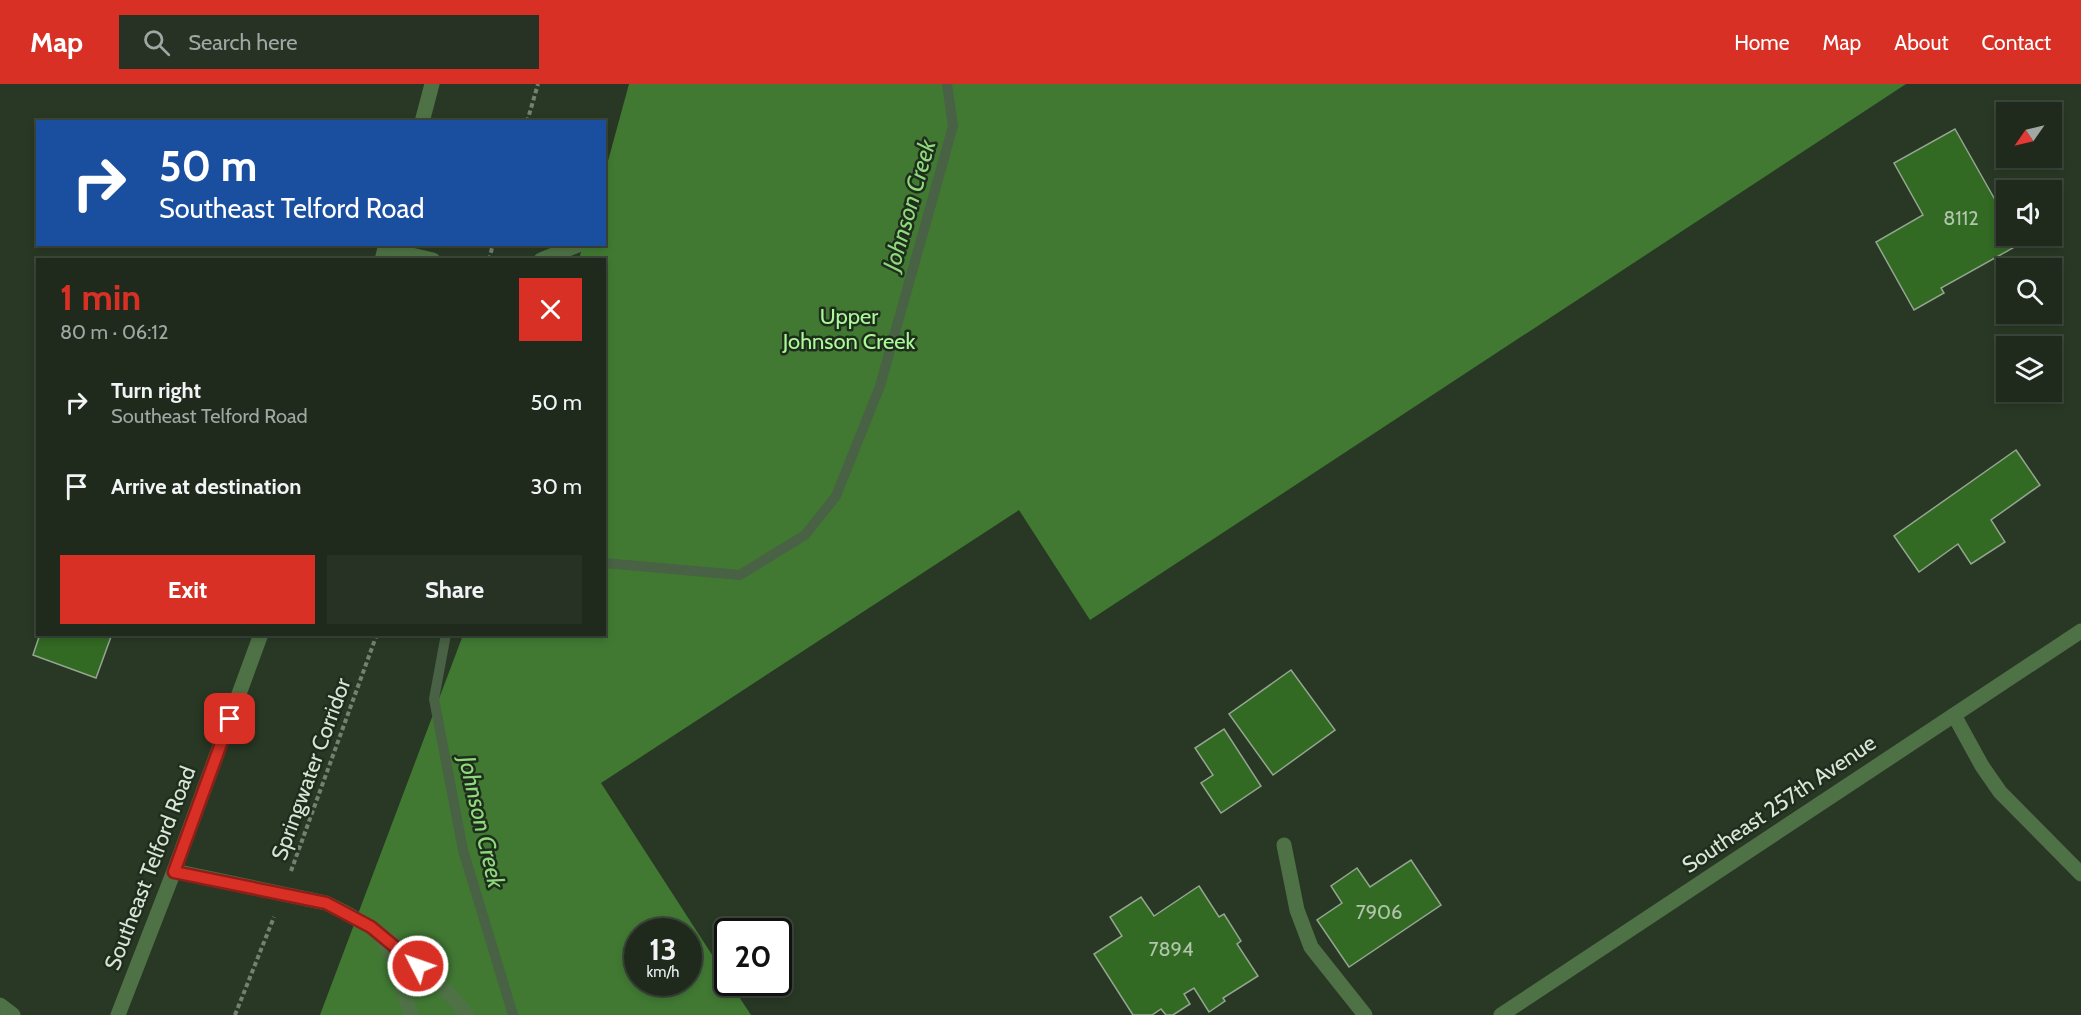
<!DOCTYPE html>
<meta charset="utf-8">
<style>
:root{--surface:#1f2a1c;--page:#273225;--text:#f1f3f6;--muted:#a1a7a3;--line:#3c463b;--accent:#d93025}
body{margin:0;font-family:Cabin,sans-serif;background:var(--page);color:var(--text);height:100vh;display:flex;flex-direction:column;font-size:22px;white-space:nowrap}
*{box-sizing:border-box;margin:0}
p{font-size:20px;color:var(--muted)}
.icon{flex:none;width:33px;height:33px;fill:none;stroke:currentColor;stroke-width:2;stroke-linecap:round;stroke-linejoin:round}
.map{position:relative;flex:1;overflow:hidden}
.panel{position:absolute;left:36px;top:174px;width:570px;height:378px;display:flex;flex-direction:column;background:var(--surface);border-radius:0px;box-shadow:0 3px 9px #0003,0 0 0 2px var(--line)}
.panel>*{flex:none}
.top-card{position:absolute;left:36px;top:36px;width:570px;height:126px;border-radius:0px;box-shadow:0 3px 9px #0003,0 0 0 2px var(--line);background:#1a4fa0;color:#fff;overflow:hidden}
.needle{width:39px;rotate:236deg}
.tools{position:absolute;left:1996px;top:18px;display:grid;gap:12px}
.tools a{display:grid;place-items:center;width:66px;height:66px;border-radius:0px;background:var(--surface);box-shadow:0 3px 9px #0003,0 0 0 2px var(--line);font-size:30px}
.speed{position:absolute;left:624px;top:834px;display:flex;gap:12px;font-size:30px;font-weight:700;text-align:center}
.speed>*{display:grid;place-content:center;width:78px;height:78px;border-radius:50%;background:var(--surface);box-shadow:0 3px 9px #0003,0 0 0 2px var(--line);line-height:1}
.speed small{font-size:15px;font-weight:400}
.speed .limit{border:3px solid #111;border-radius:9px;background:#fff;color:#111}
.pin{position:absolute;display:grid;place-items:center;width:51px;height:51px;color:#fff;margin:-26px;border-radius:12px;box-shadow:0 3px 9px #0006}
.me{position:absolute;width:66px;margin:-33px;rotate:311deg;stroke-linejoin:round;filter:drop-shadow(0 0 4px #0008)}
.turn{display:flex;align-items:center;gap:21px;height:126px;padding:0 24px;font-size:27px}
.turn .icon{width:78px;height:78px;stroke-width:2.5}
.turn b{display:block;font-size:42px;line-height:51px}
.round{display:grid;place-items:center;flex:none;width:63px;height:63px;border-radius:0px;background:var(--page)}
.summary{display:flex;align-items:center;justify-content:space-between;height:102px;padding:0 24px}
h1{font-size:36px;font-weight:700;line-height:45px;color:var(--accent)}
.primary-button{display:flex;gap:12px;margin-top:auto;padding:12px 24px}
.primary-button a{flex:1;height:69px;border-radius:0px;background:var(--accent);color:#fff;font-size:24px;font-weight:700;line-height:69px;text-align:center}
.primary-button a+a{background:var(--page);color:var(--text)}
ul{padding:0;list-style:none}
li{display:flex;align-items:center;gap:18px;height:84px;padding:0 24px}
li div{flex:1}
li b{display:block;font-size:22px}
li em{font-style:normal}
header{display:flex;align-items:center;gap:36px;box-sizing:border-box;height:84px;padding:0 30px;background:var(--accent);color:#fff}
header strong{font-size:28px}
nav{display:flex;gap:33px;margin-inline-start:auto;font-size:21px}
.search{width:420px;height:54px;background:var(--page);display:flex;align-items:center;gap:15px;box-sizing:border-box;padding:0 21px;border-radius:0px;color:var(--muted);font-size:22px}
.map>svg:first-child{display:block}
.forest{fill:#417933;fill-rule:evenodd}
.lines{fill:none;stroke-linecap:round;stroke-linejoin:round}
.stream{stroke:#496144;stroke-width:10}
.building{fill:#326923;stroke:#94a690;stroke-width:1.5}
.path{stroke:#748171;stroke-width:4;stroke-dasharray:4.5 3;stroke-linecap:butt}
.service{stroke:#4e7245;stroke-width:15}
.minor{stroke:#4e7245;stroke-width:15}
.tertiary{stroke:#4e7245;stroke-width:15}
.route-casing{stroke:#8d1f18;stroke-width:15}
.route{stroke:#d93025;stroke-width:10}
.labels{text-anchor:middle;dominant-baseline:central;stroke-width:5;stroke-linejoin:round;paint-order:stroke}
.number-label{font-size:20px;fill:#b0c5ab}
.park-label{font-size:22px;fill:#abf999;stroke:#1f2e1c}
.street-label{font-size:22px;fill:#dae4d8;stroke:#1f2e1c}
.water-label{font-size:24px;font-style:italic;fill:#8eda7c;stroke:#1f2e1c}
</style>
<header>
<strong>Map</strong>
<div class="search"><svg class="icon" aria-label="search" viewBox="0 0 24 24"><circle cx="10" cy="10" r="6"/><path d="M15 15l6 6"/></svg>Search here</div>
<nav><a>Home</a><a>Map</a><a>About</a><a>Contact</a></nav>
</header>
<div class="map">
<svg width="2081" height="931" viewBox="0 0 2081 931">
<rect width="100%" height="100%" fill="#293825"/>
<path class="forest" d="M629,0H1906L1090,536L1019,426L601,699L727,894L728,898L730,899L751,931H320L463,551L604,550V176L579,175L583,161L604,160L605,88ZM638,848H688V898H638Z"/>
<g class="lines">
<g class="stream">
<path d="M604,479L740,491L805,451L836,412L880,302L953,42L947,0"/>
<path d="M446,550L434,615L463,766L513,931"/>
</g>
</g>
<g class="building">
<path d="M1955,45L2007,137V152H2015L2020,160L1941,204L1944,209L1914,226L1876,158L1923,131L1894,79Z"/>
<path d="M2016,366L2040,401L1991,436L2005,458L1971,480L1958,460L1919,488L1894,452Z"/>
<path d="M40,550H112L96,594L33,571Z"/>
<path d="M1291,586L1335,646L1273,691L1229,630Z"/>
<path d="M1224,645L1261,702L1221,729L1201,699L1213,691L1195,664Z"/>
<path d="M1411,776L1441,821L1349,883L1317,836L1342,819L1331,802L1357,784L1370,803Z"/>
<path d="M1199,802L1219,833L1224,830L1241,857L1237,860L1258,892L1223,914L1225,917L1209,928L1194,904L1184,910L1190,920L1173,931H1166L1161,925L1152,931H1133L1094,870L1122,852L1110,833L1141,813L1154,832Z"/>
</g>
<g class="lines">
<g class="path">
<path d="M527,38L538,0"/>
<path d="M489,176L493,160"/>
<path d="M291,787L377,550"/>
<path d="M235,931L274,833"/>
</g>
<g class="service">
<path d="M385,165L433,176"/>
<path d="M541,176L578,161"/>
<path d="M1954,631L1982,682L2000,708L2081,790"/>
<path d="M1284,761L1297,826L1311,863L1365,931"/>
<path d="M174,787L326,819C380,844 431,885 467,931"/>
<path d="M383,855L393,875L411,931"/>
<path d="M0,921L13,931"/>
</g>
<path class="minor" d="M1501,931L2081,547"/>
<g class="tertiary">
<path d="M422,38L432,0"/>
<path d="M382,176L386,160"/>
<path d="M118,931L174,787L261,550"/>
</g>
</g>
<g class="lines">
<g class="route-casing">
<path id="route" d="M230,635L174,788L326,819L371,843L418,882"/>
</g>
<use href="#route" class="route"/>
</g>
<g class="labels">
<g class="number-label">
<text x="1961" y="134">8112</text>
<text x="1379" y="828">7906</text>
<text x="1171" y="865">7894</text>
</g>
<g class="park-label">
<text x="849" y="232">Upper<tspan x="849" dy="25">Johnson Creek</tspan></text>
</g>
<g class="street-label">
<text transform="translate(311 685) rotate(-70)">Springwater Corridor</text>
<text transform="translate(1779 720) rotate(-34)">Southeast 257th Avenue</text>
<text transform="translate(150 784) rotate(-69)">Southeast Telford Road</text>
</g>
<g class="water-label">
<text transform="translate(909 121) rotate(-74)">Johnson Creek</text>
<text transform="translate(482 738) rotate(77)">Johnson Creek</text>
</g>
</g>
</svg>
<div class="tools">
<a><svg class="needle" viewBox="-14 -14 28 28"><path d="M0-13l5 13h-10z" fill="#e53935"/><path d="M0 13l5-13h-10z" fill="#a1a7a3"/></svg></a>
<a><svg class="icon" aria-label="sound" viewBox="0 0 24 24"><path d="M4 9h4l5-4v14l-5-4H4zM17 9q2 3 0 6"/></svg></a>
<a><svg class="icon" aria-label="search" viewBox="0 0 24 24"><circle cx="10" cy="10" r="6"/><path d="M15 15l6 6"/></svg></a>
<a><svg class="icon" aria-label="layers" viewBox="0 0 24 24"><path d="M12 4l9 5-9 5-9-5zM3 14l9 5 9-5"/></svg></a>
</div>
<div class="speed"><div>13<small>km/h</small></div><div class="limit">20</div></div>
<div class="pin" style="left:230px;top:635px;background:#d93025"><svg class="icon" aria-label="arrive" viewBox="0 0 24 24"><path d="M6 21V4h12l-3 4 3 4H6"/></svg></div>
<svg class="me" style="left:418px;top:882px" viewBox="-20 -20 40 40"><circle r="17" fill="#d93025" stroke="#fff" stroke-width="3"/><path d="M0-11L8 9 0 5-8 9z" fill="#fff"/></svg>
<div class="top-card">
<div class="turn"><svg class="icon" aria-label="right" viewBox="0 0 24 24"><path d="M7 20v-9h11M14 6l5 5-5 5"/></svg><div><b>50 m</b>Southeast Telford Road</div></div>
</div>
<section class="panel">
<div class="summary"><div><h1>1 min</h1><p>80 m · 06:12</p></div><a class="round" style="background:#d93025;color:#fff"><svg class="icon" aria-label="close" viewBox="0 0 24 24"><path d="M6 6l12 12M18 6L6 18"/></svg></a></div>
<ul>
<li><svg class="icon" aria-label="right" viewBox="0 0 24 24"><path d="M7 20v-9h11M14 6l5 5-5 5"/></svg><div><b>Turn right</b><p>Southeast Telford Road</p></div><em>50 m</em></li>
<li><svg class="icon" aria-label="arrive" viewBox="0 0 24 24"><path d="M6 21V4h12l-3 4 3 4H6"/></svg><div><b>Arrive at destination</b></div><em>30 m</em></li>
</ul>
<div class="primary-button"><a>Exit</a><a>Share</a></div>
</section>
</div>
